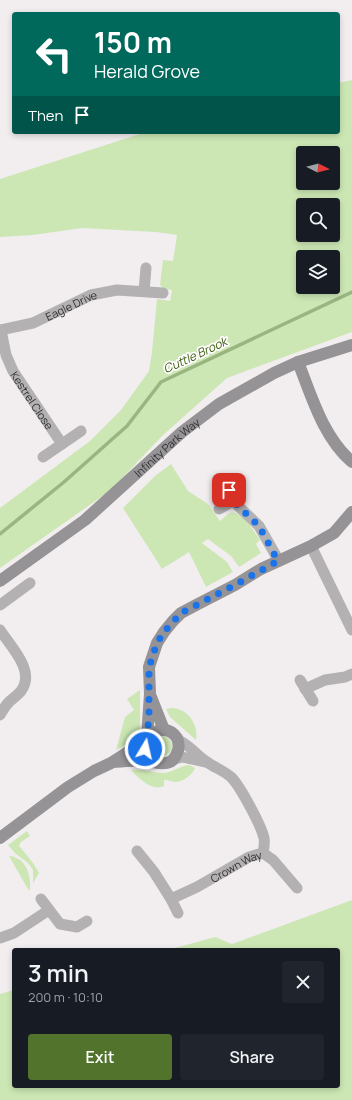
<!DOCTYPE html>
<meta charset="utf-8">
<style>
:root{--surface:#171b24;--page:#20242c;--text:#f1f3f6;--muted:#9ea1a6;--accent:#52732b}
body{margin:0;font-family:Manrope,sans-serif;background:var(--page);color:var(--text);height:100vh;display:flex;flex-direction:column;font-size:15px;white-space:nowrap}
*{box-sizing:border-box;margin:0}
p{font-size:13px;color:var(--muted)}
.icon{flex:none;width:22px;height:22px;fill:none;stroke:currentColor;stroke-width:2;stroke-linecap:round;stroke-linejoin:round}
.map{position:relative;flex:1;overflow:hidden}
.panel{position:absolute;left:12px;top:948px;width:328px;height:140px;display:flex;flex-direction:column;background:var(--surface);border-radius:4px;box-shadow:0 2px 6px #0003}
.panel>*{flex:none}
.top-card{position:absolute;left:12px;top:12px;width:328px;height:122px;border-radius:4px;box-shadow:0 2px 6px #0003;background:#00695c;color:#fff;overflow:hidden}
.needle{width:26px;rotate:96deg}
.fabs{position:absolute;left:296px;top:146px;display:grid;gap:8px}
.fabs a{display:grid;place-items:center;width:44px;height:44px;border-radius:4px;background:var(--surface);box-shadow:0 2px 6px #0003;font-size:20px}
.pin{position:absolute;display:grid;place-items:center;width:34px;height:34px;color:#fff;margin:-17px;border-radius:8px;box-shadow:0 2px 6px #0006}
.me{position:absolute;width:44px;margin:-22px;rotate:9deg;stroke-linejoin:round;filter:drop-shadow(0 0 3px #0008)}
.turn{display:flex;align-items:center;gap:14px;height:84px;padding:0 16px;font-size:18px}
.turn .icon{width:52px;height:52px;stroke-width:2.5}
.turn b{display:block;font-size:28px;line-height:34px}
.then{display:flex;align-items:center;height:38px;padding:0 16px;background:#0003;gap:8px;font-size:15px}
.round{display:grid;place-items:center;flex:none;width:42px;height:42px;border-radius:4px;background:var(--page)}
.head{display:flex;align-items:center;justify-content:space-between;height:68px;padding:0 16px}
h1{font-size:24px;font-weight:600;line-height:30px}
.button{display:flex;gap:8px;margin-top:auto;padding:8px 16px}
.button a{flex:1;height:46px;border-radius:4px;background:var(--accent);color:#fff;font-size:16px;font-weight:600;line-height:46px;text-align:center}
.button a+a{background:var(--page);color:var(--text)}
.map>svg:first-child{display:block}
.green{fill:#cce7b4;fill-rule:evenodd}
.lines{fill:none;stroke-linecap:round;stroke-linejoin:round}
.stream{stroke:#99b580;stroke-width:3.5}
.street{stroke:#b3b1b2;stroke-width:11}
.secondary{stroke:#959395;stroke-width:12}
.route{stroke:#1a73e8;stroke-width:7;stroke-dasharray:0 12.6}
.labels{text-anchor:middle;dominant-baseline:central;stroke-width:3.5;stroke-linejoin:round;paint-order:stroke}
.street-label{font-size:11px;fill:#313030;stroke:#fffcfe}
.water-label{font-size:12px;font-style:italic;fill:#406115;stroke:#fffcfe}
</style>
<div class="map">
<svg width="352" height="1100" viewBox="0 0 352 1100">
<rect width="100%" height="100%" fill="#f2eef0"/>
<g class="green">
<path d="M352,80V332L227,378L162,436L111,490L0,568V508L90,441L121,410L149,371L152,352L157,299L170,301L172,290L164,289L160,285L163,260L173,261L177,235L156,232L82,228L33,235L0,237V179L146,132H338V83ZM303,153H333V183H303ZM303,205H333V235H303ZM303,257H333V287H303Z"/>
<path d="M171,464L188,491L208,504L220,521C223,519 227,514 230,513C241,509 255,533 260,540L256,544L261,553L239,567L231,556L208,539L202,543L227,562L233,572L206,587L189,552L162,569L123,508L155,476Z"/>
<path d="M140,690V733L134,741L116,750L125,717L134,710L127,699Z"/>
<path d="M172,708C188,709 199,725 196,740L170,717L166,709Z"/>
<circle cx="162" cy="746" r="10"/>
<path d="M189,765L195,768C193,774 184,781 177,782C173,782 169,780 164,780V786C153,792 138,778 131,770C143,769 153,773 164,773C173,772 180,766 189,765Z"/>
<path d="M27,831L30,836L21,842L19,845L20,847L33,863L39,873L33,883V870L28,863L15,853L8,845Z"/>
<path d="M9,856C23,857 29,869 30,881C30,886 31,887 29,891Z"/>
<path d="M352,900V1100H0V994L14,990V1086H338V950H168L215,937L232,944Z"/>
</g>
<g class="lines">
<path class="stream" d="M0,534L64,482L127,426L161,382L352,292"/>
<g class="street">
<path d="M144,291L146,268"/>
<path id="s1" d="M0,330L33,323L91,295L117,290L163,293"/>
<path id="s2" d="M1,330L6,355L13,371L62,444"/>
<path d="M43,457L81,431"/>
<path d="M225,480L233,501L259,526L279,561"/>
<path d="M219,509L233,501"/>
<path d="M311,546L352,630"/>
<path d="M0,605L30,583"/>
<path d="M0,630C11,647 36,671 21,691C17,696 13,698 9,702C5,706 3,710 0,715"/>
<path d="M300,680L313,701"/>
<path d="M305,689L325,680L345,677L352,674"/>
<path d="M175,759L182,757L205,762"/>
<path id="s3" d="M137,851L154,872L171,899L197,887L249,857L263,853C264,848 265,843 264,838C261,825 241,788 232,778C225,771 215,768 207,762C196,755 190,745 178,740"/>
<path d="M263,853L273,860L297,888"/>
<path d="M41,899L60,924L77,927L87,921"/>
<path d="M171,899L178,913"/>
<path d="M0,938L14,933L49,910"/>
</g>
<g class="secondary">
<path d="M298,362C312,397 323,437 352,462"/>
<path id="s4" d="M0,581L85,520L182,432L219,404L274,373L298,362L352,345"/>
<path d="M151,697L164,730"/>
<path d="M147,738L150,694L149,667L157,643L164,632L173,621L181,613L198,604L235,585L261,569L311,546L334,533L352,512"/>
<path d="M114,762C124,761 133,760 142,761C155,761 171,770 177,753C179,749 179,743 177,738C163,716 129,744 153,762"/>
<path d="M0,838L68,787L94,771L111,763L128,752L145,744"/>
</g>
</g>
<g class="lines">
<path class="route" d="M145,749L144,744L147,738L149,715V667L157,643L164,632L181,613L235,585L278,561L259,526L233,501L229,490"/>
</g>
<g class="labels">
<g class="street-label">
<text stroke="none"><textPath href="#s1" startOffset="76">Eagle Drive</textPath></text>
<text stroke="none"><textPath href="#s2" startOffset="78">Kestrel Close</textPath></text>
<text stroke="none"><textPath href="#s4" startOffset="214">Infinity Park Way</textPath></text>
<text stroke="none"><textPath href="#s3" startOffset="132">Crown Way</textPath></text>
</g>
<g class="water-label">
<text transform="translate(195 355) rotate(-25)">Cuttle Brook</text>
</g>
</g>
</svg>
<div class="fabs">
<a><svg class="needle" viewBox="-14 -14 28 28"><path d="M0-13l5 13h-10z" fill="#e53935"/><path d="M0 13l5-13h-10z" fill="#9ea1a6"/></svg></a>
<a><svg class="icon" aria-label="search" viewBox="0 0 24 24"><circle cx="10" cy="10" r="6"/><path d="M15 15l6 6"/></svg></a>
<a><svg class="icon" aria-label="layers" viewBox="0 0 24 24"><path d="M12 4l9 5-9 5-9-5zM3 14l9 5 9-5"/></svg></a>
</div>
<div class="pin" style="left:229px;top:490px;background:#d93025"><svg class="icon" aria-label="arrive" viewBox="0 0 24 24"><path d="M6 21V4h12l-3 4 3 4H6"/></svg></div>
<svg class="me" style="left:145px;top:749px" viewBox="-20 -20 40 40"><circle r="17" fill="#1a73e8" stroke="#fff" stroke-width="3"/><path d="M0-11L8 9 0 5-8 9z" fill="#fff"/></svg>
<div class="top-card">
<div class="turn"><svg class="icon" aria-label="left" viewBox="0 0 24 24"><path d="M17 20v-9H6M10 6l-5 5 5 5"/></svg><div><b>150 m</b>Herald Grove</div></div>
<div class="then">Then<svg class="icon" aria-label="arrive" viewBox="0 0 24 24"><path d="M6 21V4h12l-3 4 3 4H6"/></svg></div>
</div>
<section class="panel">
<div class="head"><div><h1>3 min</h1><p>200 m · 10:10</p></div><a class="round"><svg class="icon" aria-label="close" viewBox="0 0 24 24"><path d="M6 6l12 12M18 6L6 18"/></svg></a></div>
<div class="button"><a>Exit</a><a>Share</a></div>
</section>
</div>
